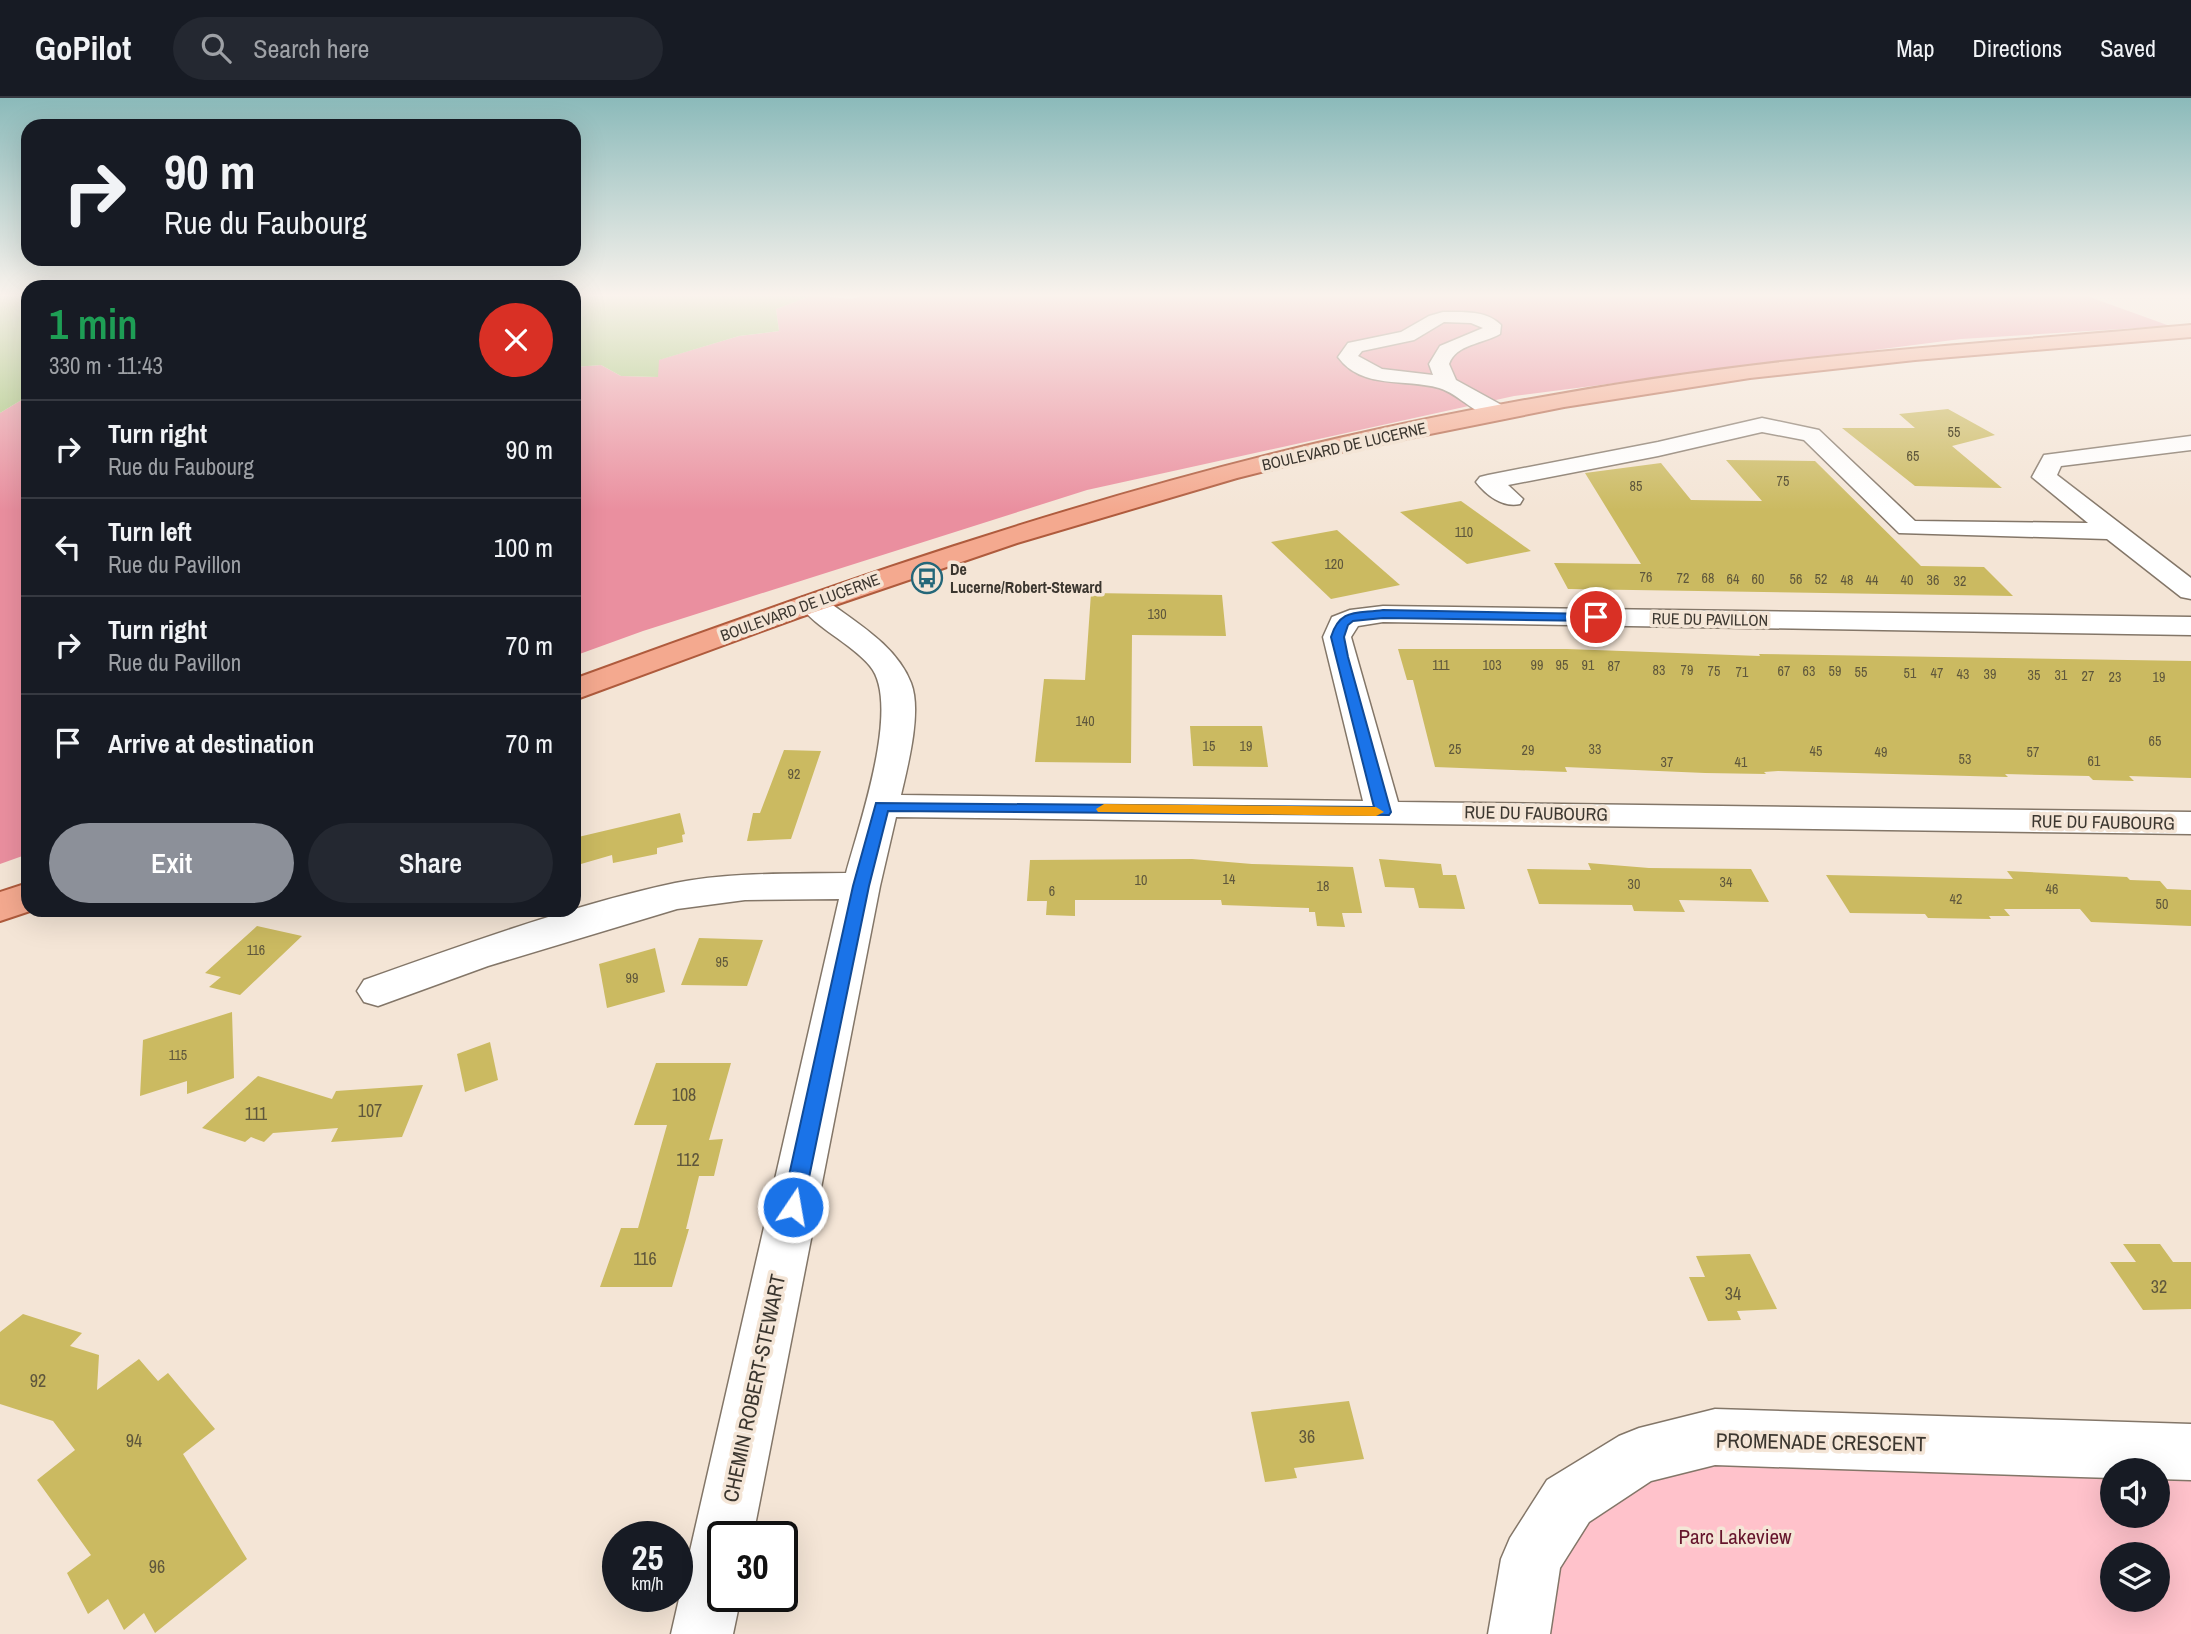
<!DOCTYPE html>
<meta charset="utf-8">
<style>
:root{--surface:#171b24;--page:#242831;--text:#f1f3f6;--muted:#9ea1a6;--line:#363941;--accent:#8c9099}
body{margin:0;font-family:"Archivo Narrow",sans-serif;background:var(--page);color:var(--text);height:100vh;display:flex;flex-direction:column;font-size:26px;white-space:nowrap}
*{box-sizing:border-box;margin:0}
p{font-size:23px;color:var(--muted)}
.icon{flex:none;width:38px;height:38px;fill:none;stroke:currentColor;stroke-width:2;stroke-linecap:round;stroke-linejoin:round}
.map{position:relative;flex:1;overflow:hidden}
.sheet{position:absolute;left:21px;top:182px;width:560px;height:637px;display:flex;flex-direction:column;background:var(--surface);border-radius:21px;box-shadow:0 7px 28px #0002}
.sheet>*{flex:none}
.guide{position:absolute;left:21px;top:21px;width:560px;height:147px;border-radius:21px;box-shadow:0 7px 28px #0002;background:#171b24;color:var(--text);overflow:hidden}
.controls{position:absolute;left:2100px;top:1360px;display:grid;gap:14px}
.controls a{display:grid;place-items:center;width:70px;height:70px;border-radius:50%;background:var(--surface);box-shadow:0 7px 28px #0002;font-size:35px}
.speed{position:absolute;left:602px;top:1423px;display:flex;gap:14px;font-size:35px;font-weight:700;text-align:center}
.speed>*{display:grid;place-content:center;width:91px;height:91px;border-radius:50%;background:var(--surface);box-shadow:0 7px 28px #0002;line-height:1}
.speed small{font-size:18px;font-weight:400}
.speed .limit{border:4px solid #111;border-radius:10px;background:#fff;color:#111}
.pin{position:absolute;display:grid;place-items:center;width:60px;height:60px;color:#fff;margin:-30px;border:4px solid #fff;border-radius:50%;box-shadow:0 2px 7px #0007}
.me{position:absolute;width:77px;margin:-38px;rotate:12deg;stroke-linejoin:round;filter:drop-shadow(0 0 5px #0008)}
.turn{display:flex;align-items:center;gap:24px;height:147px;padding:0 28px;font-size:32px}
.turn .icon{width:91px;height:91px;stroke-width:2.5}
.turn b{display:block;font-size:49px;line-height:60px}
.round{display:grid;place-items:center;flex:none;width:74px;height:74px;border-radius:37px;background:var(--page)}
.head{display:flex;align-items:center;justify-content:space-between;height:119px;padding:0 28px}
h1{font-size:42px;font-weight:600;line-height:52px;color:#1e9e55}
.action{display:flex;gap:14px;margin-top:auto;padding:14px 28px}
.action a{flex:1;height:80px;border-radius:42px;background:var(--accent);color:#fff;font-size:28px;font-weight:600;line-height:80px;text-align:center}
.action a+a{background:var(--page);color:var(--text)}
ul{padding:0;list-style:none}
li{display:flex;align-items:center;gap:21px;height:98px;padding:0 28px;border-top:2px solid var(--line)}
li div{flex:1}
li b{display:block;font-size:26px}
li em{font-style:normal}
header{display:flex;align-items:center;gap:42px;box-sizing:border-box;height:98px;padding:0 35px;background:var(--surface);border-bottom:2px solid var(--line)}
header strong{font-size:33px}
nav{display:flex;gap:38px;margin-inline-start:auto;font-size:24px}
.search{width:490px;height:63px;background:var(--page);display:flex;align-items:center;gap:18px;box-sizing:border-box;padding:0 24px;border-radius:38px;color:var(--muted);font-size:26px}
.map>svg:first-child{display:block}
.green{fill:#ffc2cb;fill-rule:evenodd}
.forest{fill:#ea8f9f}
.water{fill:#a1c475}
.building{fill:#cbba61}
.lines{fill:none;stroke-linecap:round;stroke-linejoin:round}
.minor-casing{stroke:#837668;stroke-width:3}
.major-casing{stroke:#af5b3d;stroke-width:4}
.minor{fill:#fff;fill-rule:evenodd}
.major{fill:#f4a98f;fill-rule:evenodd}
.route{fill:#1a73e8;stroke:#114b97;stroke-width:2}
.slow{fill:#f59e0b}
.labels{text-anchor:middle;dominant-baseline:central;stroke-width:7;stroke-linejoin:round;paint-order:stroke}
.number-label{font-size:14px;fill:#5f573c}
.far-street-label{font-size:16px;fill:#3b362f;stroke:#f4e5d6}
.far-poi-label{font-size:16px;font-weight:bold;fill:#3b362f;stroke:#f4e5d6;text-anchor:start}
.street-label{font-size:18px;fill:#3b362f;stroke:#f4e5d6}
.near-number-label{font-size:18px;fill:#5f573c}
.near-street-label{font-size:21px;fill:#3b362f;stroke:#f4e5d6}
.near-park-label{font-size:21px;fill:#65152c;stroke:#f4e5d6}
</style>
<header>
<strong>GoPilot</strong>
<div class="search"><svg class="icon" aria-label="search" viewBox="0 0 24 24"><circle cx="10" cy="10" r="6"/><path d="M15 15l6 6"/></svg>Search here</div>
<nav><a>Map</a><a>Directions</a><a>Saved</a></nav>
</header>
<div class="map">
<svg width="2191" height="1536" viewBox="0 0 2191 1536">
<rect width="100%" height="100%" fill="#f4e5d6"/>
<path class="green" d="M2191,1354V1536H1519L1531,1461L1639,1358ZM2112,1372H2158V1418H2112ZM2112,1456H2158V1502H2112Z"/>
<g class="forest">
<path d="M813,197L850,201L869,197H2084L2170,228L1961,241L1514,298L1087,392L643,533L574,558V269L601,267L621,278L658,279V262L739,238L779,233L776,211Z"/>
<path d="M28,298V756L0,766V315Z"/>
</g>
<g class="water">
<path d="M0,197H28V298L0,315Z"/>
<path d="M574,197H813L776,211L779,233L739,238L659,262L658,279L621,278L601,267L574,269Z"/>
</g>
<g class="building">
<path d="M1948,311L1995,337L1952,348L2002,390L1915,388L1842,330H1915L1899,316Z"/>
<path d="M1726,362L1815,363L1921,468L1984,469L2013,498L1568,491L1554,465L1641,466L1585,375L1661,365L1691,402L1762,403Z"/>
<path d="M1461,403L1531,453L1467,466L1400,414Z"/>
<path d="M1337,432L1400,487L1331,501L1271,444Z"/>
<path d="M1091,495L1222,497L1226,538L1132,537L1131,665L1035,664L1044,581L1085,582Z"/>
<path d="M1398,551H1567L1760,558L1759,556L2191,563V680L2129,678L2134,683L2093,682L2089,678L2005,676L2008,679L1778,673L1764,674L1766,676L1705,675L1565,669L1567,674L1435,669L1413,582H1407Z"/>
<path d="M1190,628H1262L1268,669L1193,668Z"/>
<path d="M784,652L821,653L791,741L747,743L753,715H760Z"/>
<path d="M680,715L685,736L682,737L683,744L657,750V756L613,765L612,757L574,768V740Z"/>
<path d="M1192,761L1252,766L1353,769L1362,815H1342L1345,829L1317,828L1315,814H1309V810L1222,807L1221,802H1075V818L1046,817L1047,803H1027L1030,762Z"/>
<path d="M1379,761L1441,766L1443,777H1456L1465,811L1419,810L1414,790L1385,789Z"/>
<path d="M1588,765L1649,770L1751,771L1769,804L1679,802L1685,814L1634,813L1632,807L1539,806L1527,771L1591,772Z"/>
<path d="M2007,773L2127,779L2130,782L2160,783L2167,791L2191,792V828L2091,824L2080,811H2004L2010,818H1989L1991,821L1928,820L1925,816L1850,815L1826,777L2013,781Z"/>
<path d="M257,828L302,838L240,897L209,889L221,879L205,875Z"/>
<path d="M699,840L763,842L747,888L681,887Z"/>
<path d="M655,850L665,894L607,910L599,866Z"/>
<path d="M232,914L234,980L187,996V983L140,998L143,942Z"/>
<path d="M490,944L498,982L465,994L457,956Z"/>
<path d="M656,965H731L709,1042L723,1041L714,1078H699L686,1131H689L672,1189H600L621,1130H638L667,1027H634Z"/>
<path d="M258,978L332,1001L336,993L423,987L402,1039L331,1044L338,1030L273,1035L264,1044L251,1039L245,1044L202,1030Z"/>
<path d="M2123,1146H2160L2173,1164H2191V1211L2143,1212L2110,1164H2136Z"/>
<path d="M1750,1156L1777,1211L1737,1213L1741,1222L1708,1223L1689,1179H1705L1696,1158Z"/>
<path d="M23,1216L82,1235L70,1248L99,1257L97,1292L139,1261L158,1283L168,1275L215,1331L183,1356L247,1461L155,1535L144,1515L124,1532L108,1501L88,1516L67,1475L91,1457L37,1382L75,1352L53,1323L0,1306V1234Z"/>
<path d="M1349,1303L1364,1361L1294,1370L1297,1380L1265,1384L1251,1314Z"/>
</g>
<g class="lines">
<g class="minor-casing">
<g id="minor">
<path d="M1443,214C1462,214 1487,212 1501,227L1500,236C1483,246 1456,246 1449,266L1456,282L1507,310L1510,315L1507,320C1482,326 1461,296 1439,290C1405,280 1362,292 1338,259L1348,245L1401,234L1429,218ZM1444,224L1471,225L1483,230L1440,248L1429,266L1433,277L1382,271L1358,258L1362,253L1414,242Z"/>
<path d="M1762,320L1819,332L1915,423L2088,425L2032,379L2044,357L2191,338V352L2061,368L2057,377L2191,480V501L2181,499L2107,441L1899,435L1804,342L1762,334L1658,358L1508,387L1523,401L1520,406C1503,410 1486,397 1476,384L1480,379L1488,377L1658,344Z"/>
<path d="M812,497L822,499C853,523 896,546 911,585C922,613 908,667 901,697L1363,703L1323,539L1332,519L1350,512L1383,508L2191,519V537L1383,524L1358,528L1351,539L1398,704L2191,714V736L896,719L880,788L753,1438H723V1498H741L733,1536H671L839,801L745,802L677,811L488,868L378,908L364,904L357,893L364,882C463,847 572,807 675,785C731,774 789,776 846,775C858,730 902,606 870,568C850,544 816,531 798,505L802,499Z"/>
<path d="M1715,1311L2191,1326V1382L2158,1381V1372H2112V1380L1715,1367L1651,1383L1589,1424L1560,1470L1550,1536H1488L1501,1461L1510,1440L1547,1382L1619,1338L1639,1330Z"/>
</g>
</g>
<g class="major-casing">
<g id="major">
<path d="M2191,227V239L1915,262L1750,280L1564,309L1340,354L1237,380L1017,445L800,519L574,602V581C825,489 1078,400 1339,340C1493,305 1651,278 1808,261C1935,247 2063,239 2191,227Z"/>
<path d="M28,785V812H33L0,823V794Z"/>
</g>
</g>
<use href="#minor" class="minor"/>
<use href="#major" class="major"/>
</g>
<linearGradient id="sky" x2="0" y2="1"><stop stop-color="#8bbaba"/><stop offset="0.48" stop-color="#faf3ed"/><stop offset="1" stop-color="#faf3ed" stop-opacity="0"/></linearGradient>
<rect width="2191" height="412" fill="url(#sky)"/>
<path class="route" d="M1383,512L1596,516L1602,519L1596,523L1383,520L1353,523L1348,527L1344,539L1348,559L1391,714L1389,717L888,713L869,788L803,1109L800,1115L793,1118L785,1115L782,1109L853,788L876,705L1374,709L1331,539C1340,510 1356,516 1383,512Z"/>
<path class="slow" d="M1104,706L1376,709L1384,714L1376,718L1098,714L1096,711Z"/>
<defs>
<g id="bus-ring" transform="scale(1.575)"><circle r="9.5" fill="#f4e5d6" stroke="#246779" stroke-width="1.5"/><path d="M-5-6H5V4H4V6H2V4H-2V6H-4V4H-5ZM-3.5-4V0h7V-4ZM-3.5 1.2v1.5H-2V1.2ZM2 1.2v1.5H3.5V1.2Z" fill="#246779"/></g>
</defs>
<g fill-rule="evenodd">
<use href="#bus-ring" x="927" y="480"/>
</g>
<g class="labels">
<g class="number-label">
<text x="1954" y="334">55</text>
<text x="1913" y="358">65</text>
<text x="1783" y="383">75</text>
<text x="1636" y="388">85</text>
<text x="1464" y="434">110</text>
<text x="1334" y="466">120</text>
<text x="1646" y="479">76</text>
<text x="1683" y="480">72</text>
<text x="1708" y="480">68</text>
<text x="1733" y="481">64</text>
<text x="1758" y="481">60</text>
<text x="1796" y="481">56</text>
<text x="1821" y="481">52</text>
<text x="1847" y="482">48</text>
<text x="1872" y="482">44</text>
<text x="1907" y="482">40</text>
<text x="1933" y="482">36</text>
<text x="1960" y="483">32</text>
<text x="1157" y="516">130</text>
<text x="1441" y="567">111</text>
<text x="1492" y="567">103</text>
<text x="1537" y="567">99</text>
<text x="1562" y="567">95</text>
<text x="1588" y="567">91</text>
<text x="1614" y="568">87</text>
<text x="1659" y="572">83</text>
<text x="1687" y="572">79</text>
<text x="1714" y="573">75</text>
<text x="1784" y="573">67</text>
<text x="1809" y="573">63</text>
<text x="1835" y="573">59</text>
<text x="1742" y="574">71</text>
<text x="1861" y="574">55</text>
<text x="1910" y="575">51</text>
<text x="1937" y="575">47</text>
<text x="1963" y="576">43</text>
<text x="1990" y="576">39</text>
<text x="2034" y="577">35</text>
<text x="2061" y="577">31</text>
<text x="2088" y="578">27</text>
<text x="2115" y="579">23</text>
<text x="2159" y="579">19</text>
<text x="1085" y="623">140</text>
<text x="2155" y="643">65</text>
<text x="1209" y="648">15</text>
<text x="1246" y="648">19</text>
<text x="1455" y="651">25</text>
<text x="1595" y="651">33</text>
<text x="1528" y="652">29</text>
<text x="1816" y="653">45</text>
<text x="1881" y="654">49</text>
<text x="2033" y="654">57</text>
<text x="1965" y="661">53</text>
<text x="2094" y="663">61</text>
<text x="1667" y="664">37</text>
<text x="1741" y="664">41</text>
<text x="794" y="676">92</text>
<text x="1229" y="781">14</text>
<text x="1141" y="782">10</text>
<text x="1726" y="784">34</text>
<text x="1634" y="786">30</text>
<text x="1323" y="788">18</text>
<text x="2052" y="791">46</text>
<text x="1052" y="793">6</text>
<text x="1956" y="801">42</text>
<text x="2162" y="806">50</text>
<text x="256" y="852">116</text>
<text x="722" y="864">95</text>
<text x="632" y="880">99</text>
<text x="178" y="957">115</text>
</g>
<g class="far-street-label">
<text transform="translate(1344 348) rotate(-13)">BOULEVARD DE LUCERNE</text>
<text transform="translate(800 509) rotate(-20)">BOULEVARD DE LUCERNE</text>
<text transform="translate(1710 521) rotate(1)">RUE DU PAVILLON</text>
</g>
<g class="far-poi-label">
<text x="950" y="471">De<tspan x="950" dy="18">Lucerne/Robert-Steward</tspan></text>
</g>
<g class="street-label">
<text transform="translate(1536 715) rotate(1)">RUE DU FAUBOURG</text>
<text transform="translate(2103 724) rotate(1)">RUE DU FAUBOURG</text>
</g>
<g class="near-number-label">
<text x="684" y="996">108</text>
<text x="370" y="1012">107</text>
<text x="256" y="1015">111</text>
<text x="688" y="1061">112</text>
<text x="645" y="1160">116</text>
<text x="2159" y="1188">32</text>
<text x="1733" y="1195">34</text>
<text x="38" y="1282">92</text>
<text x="1307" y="1338">36</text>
<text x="134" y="1342">94</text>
<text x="157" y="1468">96</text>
</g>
<g class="near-street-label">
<text transform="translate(754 1290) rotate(-78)">CHEMIN ROBERT-STEWART</text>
<text transform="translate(1821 1344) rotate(1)">PROMENADE CRESCENT</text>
</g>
<g class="near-park-label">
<text x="1735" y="1438">Parc Lakeview</text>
</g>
</g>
</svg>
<div class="controls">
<a><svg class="icon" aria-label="sound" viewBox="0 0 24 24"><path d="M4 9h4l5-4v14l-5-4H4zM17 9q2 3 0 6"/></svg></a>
<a><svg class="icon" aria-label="layers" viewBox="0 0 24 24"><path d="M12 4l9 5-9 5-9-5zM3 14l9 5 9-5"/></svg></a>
</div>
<div class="speed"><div>25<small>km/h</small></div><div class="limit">30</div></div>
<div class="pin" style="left:1596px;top:519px;background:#d93025"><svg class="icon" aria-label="arrive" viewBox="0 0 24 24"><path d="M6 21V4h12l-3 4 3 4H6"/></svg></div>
<svg class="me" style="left:793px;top:1109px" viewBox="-20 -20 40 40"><circle r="17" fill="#1a73e8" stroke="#fff" stroke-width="3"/><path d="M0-11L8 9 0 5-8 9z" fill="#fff"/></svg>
<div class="guide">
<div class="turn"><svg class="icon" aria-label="right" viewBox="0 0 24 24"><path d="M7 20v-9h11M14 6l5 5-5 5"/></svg><div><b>90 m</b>Rue du Faubourg</div></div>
</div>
<section class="sheet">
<div class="head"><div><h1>1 min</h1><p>330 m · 11:43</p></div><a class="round" style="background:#d93025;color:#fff"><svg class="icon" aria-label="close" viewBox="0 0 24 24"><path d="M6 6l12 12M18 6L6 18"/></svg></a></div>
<ul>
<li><svg class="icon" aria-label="right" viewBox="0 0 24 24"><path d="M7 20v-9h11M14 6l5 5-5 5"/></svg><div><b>Turn right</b><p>Rue du Faubourg</p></div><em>90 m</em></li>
<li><svg class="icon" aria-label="left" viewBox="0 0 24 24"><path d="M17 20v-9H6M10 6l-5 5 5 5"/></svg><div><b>Turn left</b><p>Rue du Pavillon</p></div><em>100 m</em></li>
<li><svg class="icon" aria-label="right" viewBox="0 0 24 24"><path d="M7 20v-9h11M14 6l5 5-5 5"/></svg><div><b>Turn right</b><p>Rue du Pavillon</p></div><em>70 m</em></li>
<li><svg class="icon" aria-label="arrive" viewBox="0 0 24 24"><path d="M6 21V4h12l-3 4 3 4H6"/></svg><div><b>Arrive at destination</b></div><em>70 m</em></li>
</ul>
<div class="action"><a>Exit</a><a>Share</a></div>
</section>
</div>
